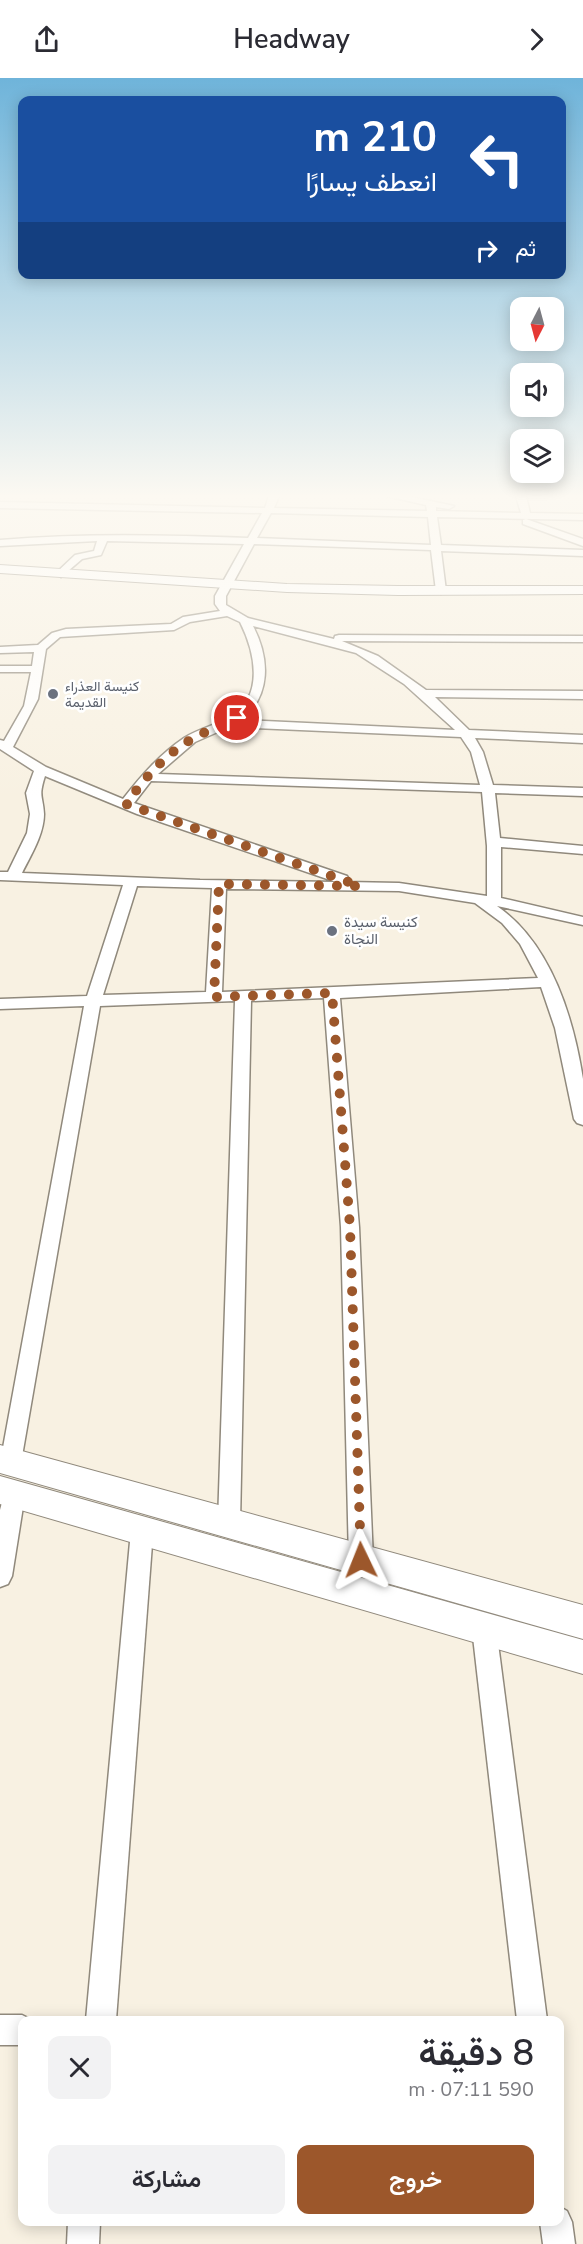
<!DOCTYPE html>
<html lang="ar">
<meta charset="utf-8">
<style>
:root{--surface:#fff;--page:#f2f2f3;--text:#2b2b33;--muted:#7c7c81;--accent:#9c572b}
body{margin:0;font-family:"Nunito Sans",Vazirmatn,sans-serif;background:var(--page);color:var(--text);direction:rtl;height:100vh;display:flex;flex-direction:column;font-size:22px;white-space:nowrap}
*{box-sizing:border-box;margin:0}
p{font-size:20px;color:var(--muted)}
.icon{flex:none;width:33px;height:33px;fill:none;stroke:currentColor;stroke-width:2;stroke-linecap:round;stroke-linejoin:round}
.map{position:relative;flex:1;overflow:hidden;direction:ltr}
.drawer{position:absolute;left:18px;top:1938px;width:546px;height:210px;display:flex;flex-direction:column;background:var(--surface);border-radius:12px;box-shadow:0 3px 15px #0003;direction:rtl}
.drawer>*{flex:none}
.banner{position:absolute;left:18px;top:18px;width:548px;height:183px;border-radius:12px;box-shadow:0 3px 15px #0003;direction:rtl;background:#1a4fa0;color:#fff;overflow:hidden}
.needle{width:39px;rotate:186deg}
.controls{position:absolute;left:510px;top:219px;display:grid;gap:12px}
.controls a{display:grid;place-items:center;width:54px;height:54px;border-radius:12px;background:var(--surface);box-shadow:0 3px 15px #0003;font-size:30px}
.pin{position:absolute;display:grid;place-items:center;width:51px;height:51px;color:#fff;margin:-26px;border:3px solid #fff;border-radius:50%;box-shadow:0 2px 6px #0007}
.me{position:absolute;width:66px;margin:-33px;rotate:358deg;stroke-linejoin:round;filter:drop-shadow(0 0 4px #0008)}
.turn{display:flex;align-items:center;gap:21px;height:126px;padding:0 30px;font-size:27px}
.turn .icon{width:78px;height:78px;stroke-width:2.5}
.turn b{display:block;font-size:42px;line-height:51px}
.then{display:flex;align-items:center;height:57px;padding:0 30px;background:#0003;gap:12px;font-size:22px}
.round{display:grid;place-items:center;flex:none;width:63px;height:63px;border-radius:12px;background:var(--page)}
.summary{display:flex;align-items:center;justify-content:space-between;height:102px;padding:0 30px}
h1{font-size:36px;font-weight:600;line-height:45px}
.button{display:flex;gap:12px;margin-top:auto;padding:12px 30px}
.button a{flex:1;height:69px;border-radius:12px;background:var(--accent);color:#fff;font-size:24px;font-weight:600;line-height:69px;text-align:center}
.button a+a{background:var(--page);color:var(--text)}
header{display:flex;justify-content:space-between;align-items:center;height:78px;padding:0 30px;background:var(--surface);font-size:27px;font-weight:600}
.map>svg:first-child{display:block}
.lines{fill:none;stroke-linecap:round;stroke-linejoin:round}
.street-casing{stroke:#90897c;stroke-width:3}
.secondary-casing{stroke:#90897c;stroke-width:2}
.street{fill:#fff;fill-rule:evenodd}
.secondary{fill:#fff;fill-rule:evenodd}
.route{stroke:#9c572b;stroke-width:10;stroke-dasharray:0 18}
.worship-dot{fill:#6b7280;stroke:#fff;stroke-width:2}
.labels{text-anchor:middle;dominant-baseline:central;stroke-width:5;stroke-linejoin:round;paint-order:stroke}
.far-worship-label{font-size:14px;fill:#5b616d;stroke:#fff;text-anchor:start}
.worship-label{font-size:15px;fill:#5b616d;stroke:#fff;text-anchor:start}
</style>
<header><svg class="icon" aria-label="forward" viewBox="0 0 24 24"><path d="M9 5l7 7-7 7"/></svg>Headway<svg class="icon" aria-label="share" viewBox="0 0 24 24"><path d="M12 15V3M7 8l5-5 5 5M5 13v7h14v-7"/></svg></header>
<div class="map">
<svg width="583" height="2166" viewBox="0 0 583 2166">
<rect width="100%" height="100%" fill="#f8f1e2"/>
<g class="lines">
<g class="street-casing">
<g id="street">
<path d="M269,418H279L274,430L427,433L426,427L386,418H407L454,428L449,431L436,429V433L521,435L516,418H526L530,435L583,436V442L437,439L441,467L583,472V478L441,473L446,513L441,516L436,513L431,472L254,466L226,518V527L248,540L334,561L335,558L339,557L583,558V564L342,563L378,578L426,612L583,613V621L435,619L469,652L583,657V665L475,660L483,674L493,707L583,710V718L495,715L500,760L583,768V776L501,769V820L583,839V847L497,828C551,866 573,938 583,1001C583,1016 583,1032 583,1047L577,1045L574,1041L555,950L541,909L340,920L359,1149L373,1482L369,1490L361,1493L353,1490L349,1482L341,1149L324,920L251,923L240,1445L237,1452L229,1456L221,1452L218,1445L235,923L100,928L21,1384L18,1391L10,1394L2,1391L0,1386L84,928L0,931V921L87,918L123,807L0,802V794H8L27,755L30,736L26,715L34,693L0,671V662L4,663L24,628L31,594H0V588H32L34,574L0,575V569L38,567L52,555L66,551L171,546L183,539L220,533L215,526V518L244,466L107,463L101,477L82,481L61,499L56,496L57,494L75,477L94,473L97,463L0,468V462C83,455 165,457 248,460L262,435L0,430V424L265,430ZM271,435L428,439L431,467L257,460ZM227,538L240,544C255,574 265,618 230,639C216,647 198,651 184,660C159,677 141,698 123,721L46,689L13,669L38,621L46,571L60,559L174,552L190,544ZM253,548L356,575L404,606L455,652L242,642C271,617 270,581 253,548ZM229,649L461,659L471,674L480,707L158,696L195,664ZM45,698L137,736L336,804L200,802L22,795C31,777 44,756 44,736C43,717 38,720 45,698ZM151,703L482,714L487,768V818L399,805L347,804L349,801L347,798L134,725ZM137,808L212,810L206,914L103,917ZM226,811L399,813L475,825L502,845L520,866L538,900L222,914Z"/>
<path d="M526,441L583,461V468L523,446V442Z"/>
<path d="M14,1406L22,1409L25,1416L12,1498L8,1506L0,1509V1432L6,1409Z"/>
<path d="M142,1442L150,1445L153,1453L116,1942H86L131,1453L134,1445Z"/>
<path d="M484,1538L493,1542L496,1550L547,1942H517L472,1550L475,1542Z"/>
<path d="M0,1937H22L32,1942H22V1967H0Z"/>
<path d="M560,2129L567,2133L572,2144L575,2166H543L540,2144H560Z"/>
<path d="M68,2144H100L99,2166H67Z"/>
</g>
</g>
<g class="secondary-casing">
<g id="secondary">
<path d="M0,487L287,506L398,508H583V516L398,517L287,514L0,495Z"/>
<path d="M0,1367L583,1527V1561L0,1395Z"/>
<path d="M0,1398L583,1562V1596L0,1426Z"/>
</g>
</g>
<use href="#street" class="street"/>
<use href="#secondary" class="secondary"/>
</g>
<linearGradient id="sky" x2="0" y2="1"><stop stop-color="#6fb4da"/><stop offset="0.58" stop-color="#fcf9f2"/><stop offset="1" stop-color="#fcf9f2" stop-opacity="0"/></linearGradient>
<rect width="583" height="721" fill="url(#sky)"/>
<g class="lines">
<path class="route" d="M237,640C223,647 208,652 194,660C165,676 145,700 126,726L360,808L219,806L214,919L332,915L350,1149L361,1482"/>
</g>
<g class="worship-dot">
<circle cx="53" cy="616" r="6"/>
<circle cx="332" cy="853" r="6"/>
</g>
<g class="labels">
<g class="far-worship-label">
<text x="65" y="608">كنيسة العذراء<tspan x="65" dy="16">القديمة</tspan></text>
</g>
<g class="worship-label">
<text x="344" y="844">كنيسة سيدة<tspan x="344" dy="17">النجاة</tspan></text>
</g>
</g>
</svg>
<div class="controls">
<a><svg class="needle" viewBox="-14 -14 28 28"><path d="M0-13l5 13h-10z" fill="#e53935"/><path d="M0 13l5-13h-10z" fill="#7c7c81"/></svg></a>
<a><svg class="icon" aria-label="sound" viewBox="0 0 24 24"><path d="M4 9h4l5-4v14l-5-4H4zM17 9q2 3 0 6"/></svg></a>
<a><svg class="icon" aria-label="layers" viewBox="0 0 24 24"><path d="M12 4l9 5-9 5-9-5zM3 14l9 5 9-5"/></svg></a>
</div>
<div class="pin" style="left:237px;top:640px;background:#d93025"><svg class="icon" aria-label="arrive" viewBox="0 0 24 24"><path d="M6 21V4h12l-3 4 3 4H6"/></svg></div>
<svg class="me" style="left:361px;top:1482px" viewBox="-20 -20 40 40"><path d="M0-17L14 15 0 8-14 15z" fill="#9c572b" stroke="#fff" stroke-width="4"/></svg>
<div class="banner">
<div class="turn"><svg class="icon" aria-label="left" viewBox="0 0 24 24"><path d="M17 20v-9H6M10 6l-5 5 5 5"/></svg><div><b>210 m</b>انعطف يسارًا</div></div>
<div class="then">ثم<svg class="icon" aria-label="right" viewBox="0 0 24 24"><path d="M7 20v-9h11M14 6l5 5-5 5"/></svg></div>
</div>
<section class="drawer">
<div class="summary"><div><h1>8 دقيقة</h1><p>590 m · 07:11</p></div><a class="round"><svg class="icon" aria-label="close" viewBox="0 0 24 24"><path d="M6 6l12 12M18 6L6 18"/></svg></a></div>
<div class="button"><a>خروج</a><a>مشاركة</a></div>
</section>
</div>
